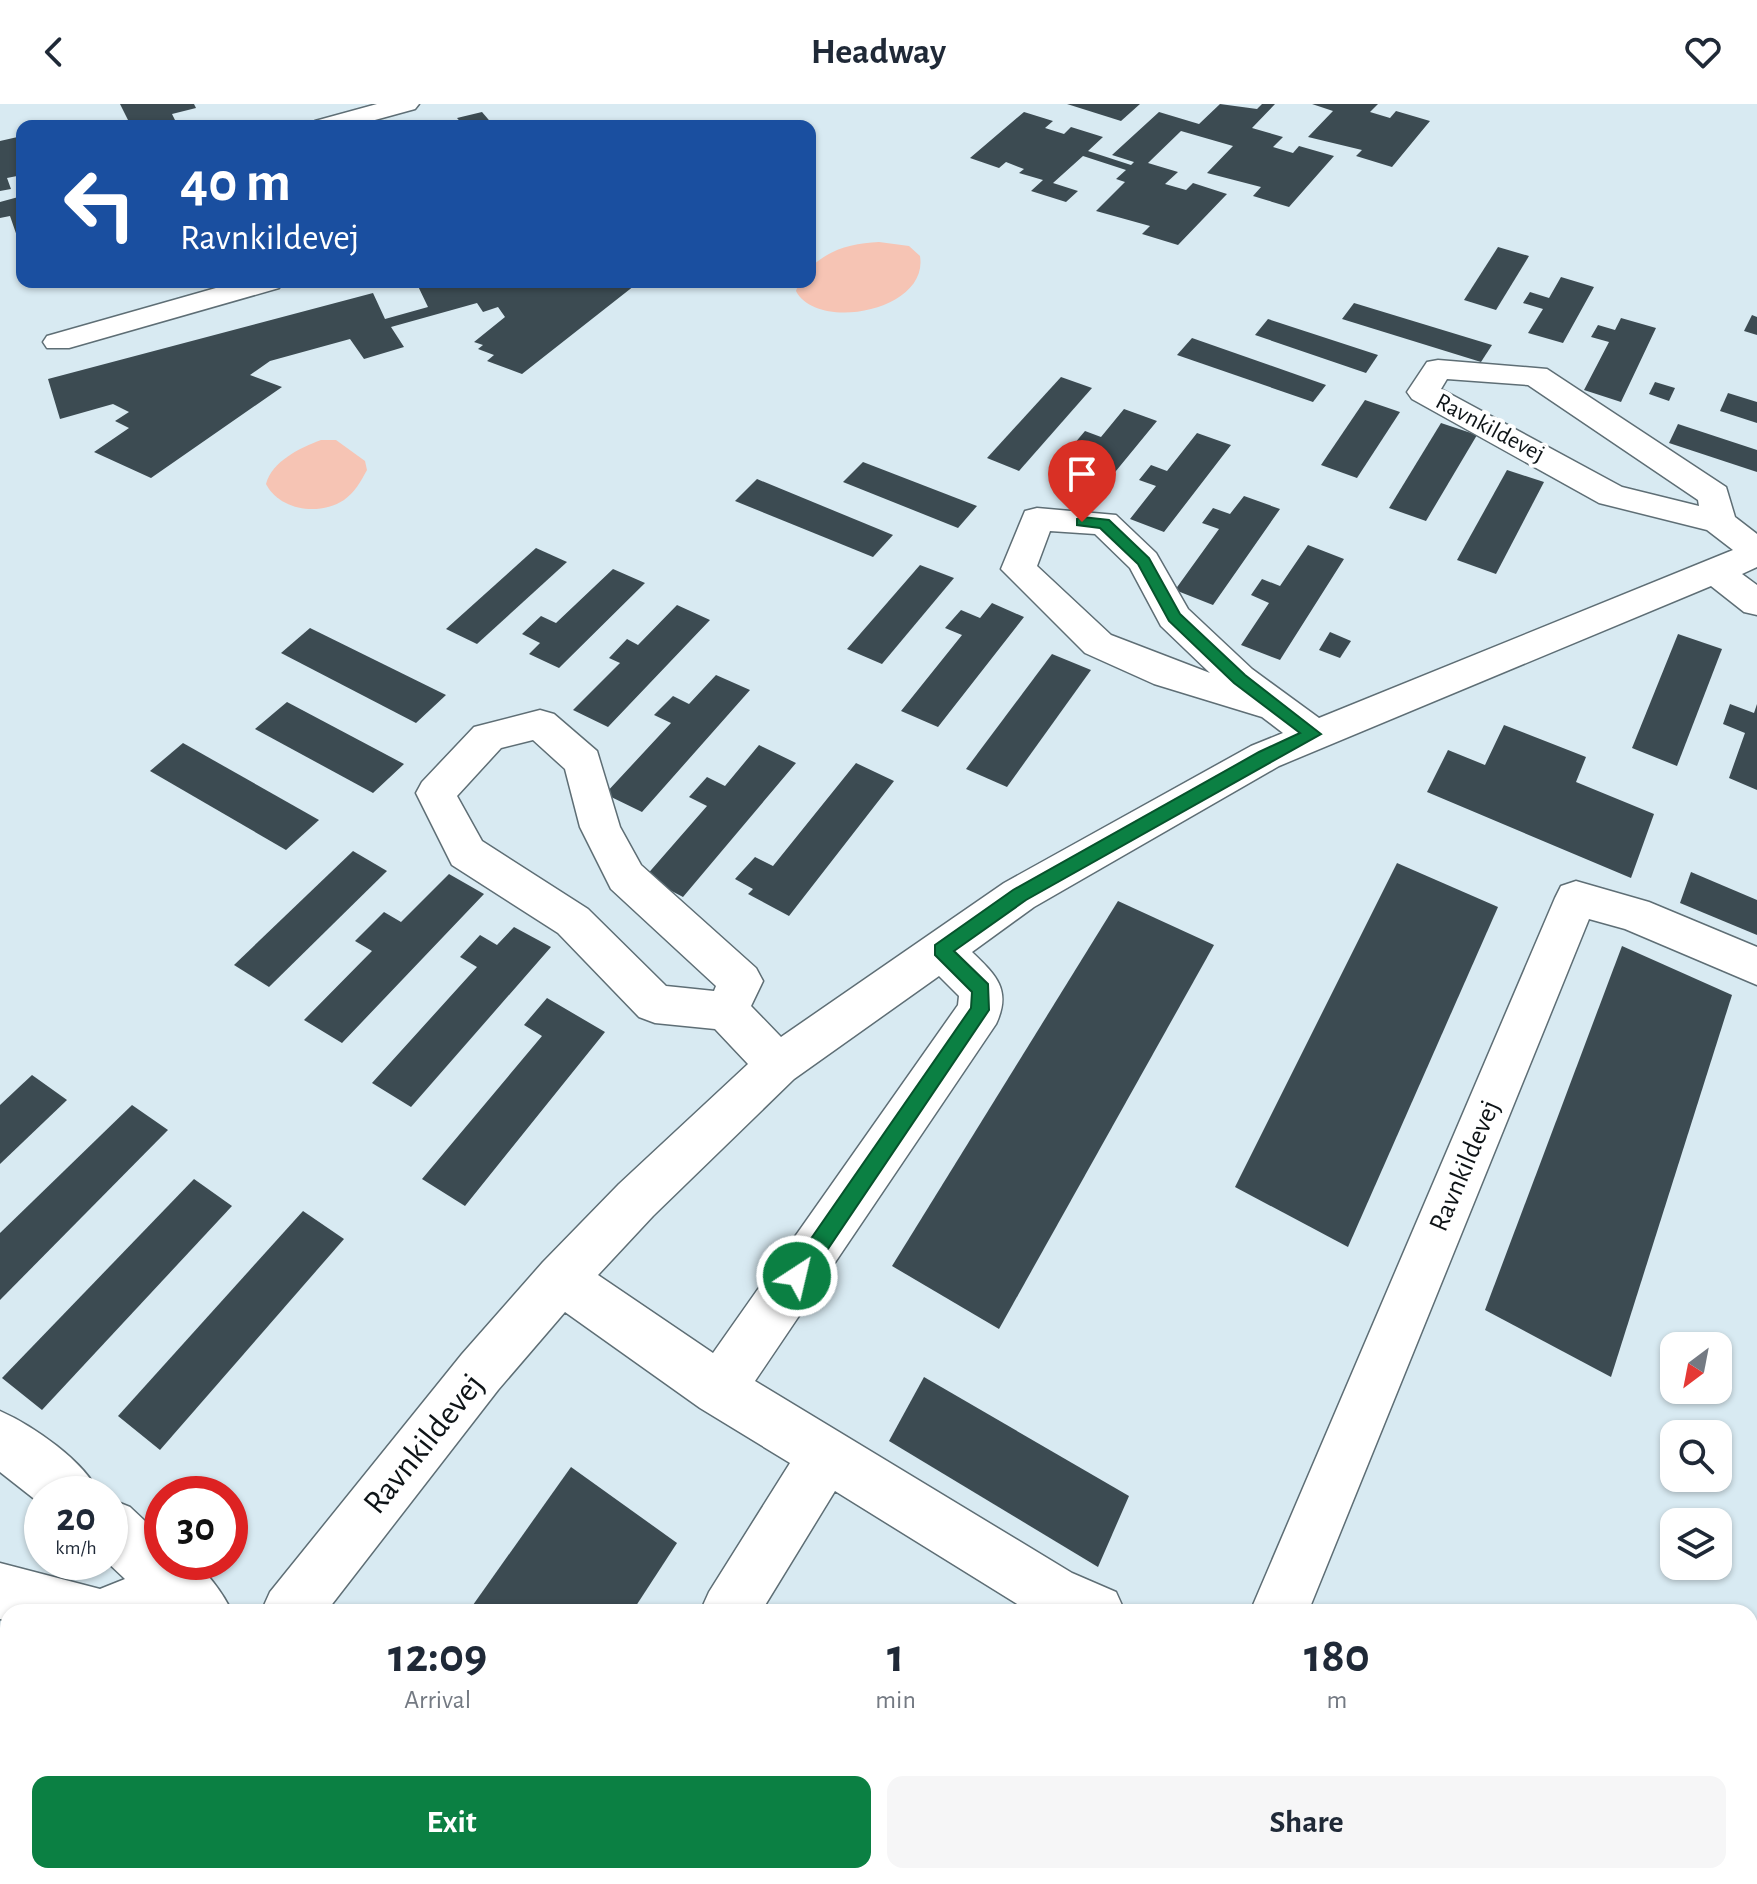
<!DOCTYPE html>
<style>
:root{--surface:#fff;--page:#f6f6f7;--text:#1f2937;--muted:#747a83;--accent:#0b8043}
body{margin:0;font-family:"Alegreya Sans",sans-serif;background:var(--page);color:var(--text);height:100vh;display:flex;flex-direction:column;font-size:30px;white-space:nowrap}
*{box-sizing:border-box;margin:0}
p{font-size:26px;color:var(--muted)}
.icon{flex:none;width:44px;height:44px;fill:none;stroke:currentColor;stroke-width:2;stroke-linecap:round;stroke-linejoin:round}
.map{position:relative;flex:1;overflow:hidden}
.sheet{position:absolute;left:0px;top:1500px;width:1758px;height:280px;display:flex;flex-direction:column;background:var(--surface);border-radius:24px 24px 0 0;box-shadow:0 2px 6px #0004}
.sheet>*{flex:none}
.hud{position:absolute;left:16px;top:16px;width:800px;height:168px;border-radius:16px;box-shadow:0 2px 6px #0004;background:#1a4fa0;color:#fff;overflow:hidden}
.needle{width:52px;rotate:212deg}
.controls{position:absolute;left:1660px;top:1228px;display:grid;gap:16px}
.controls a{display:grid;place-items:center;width:72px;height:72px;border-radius:16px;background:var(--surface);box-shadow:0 2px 6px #0004;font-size:40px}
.speed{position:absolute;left:24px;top:1372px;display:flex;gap:16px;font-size:40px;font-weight:700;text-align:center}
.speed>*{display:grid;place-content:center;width:104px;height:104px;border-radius:50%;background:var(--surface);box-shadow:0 2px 6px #0004;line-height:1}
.speed small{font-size:20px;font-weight:400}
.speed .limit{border:12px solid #d22;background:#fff;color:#111}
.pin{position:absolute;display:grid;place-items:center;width:68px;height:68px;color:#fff;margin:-82px -34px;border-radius:50% 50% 50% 0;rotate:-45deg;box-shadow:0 0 8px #0007}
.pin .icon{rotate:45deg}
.me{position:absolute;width:88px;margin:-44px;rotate:35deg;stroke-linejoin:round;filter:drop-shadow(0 0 6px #0008)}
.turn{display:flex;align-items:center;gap:28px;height:168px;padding:0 32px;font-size:36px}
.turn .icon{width:104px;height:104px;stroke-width:2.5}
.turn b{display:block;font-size:56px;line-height:68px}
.eta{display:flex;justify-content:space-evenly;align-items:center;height:136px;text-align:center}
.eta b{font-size:48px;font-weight:700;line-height:56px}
.action{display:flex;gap:16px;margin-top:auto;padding:16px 32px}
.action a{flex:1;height:92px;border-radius:16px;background:var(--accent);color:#fff;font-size:32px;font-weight:700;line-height:92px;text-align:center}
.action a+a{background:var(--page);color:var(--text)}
header{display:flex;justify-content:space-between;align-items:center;height:104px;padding:0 32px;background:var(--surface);font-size:36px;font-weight:700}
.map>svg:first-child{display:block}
.green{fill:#f6c4b4}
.building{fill:#3c4b52}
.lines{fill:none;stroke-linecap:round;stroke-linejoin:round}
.minor-casing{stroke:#5e6e75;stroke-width:3}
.minor{fill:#fff;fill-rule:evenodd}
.route{fill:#0b8043;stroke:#07532c;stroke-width:2}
.labels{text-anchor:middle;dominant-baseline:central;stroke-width:8;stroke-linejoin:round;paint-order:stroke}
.far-street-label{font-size:24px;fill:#0e1417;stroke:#fff}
.street-label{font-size:28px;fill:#0e1417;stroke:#fff}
.near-street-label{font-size:34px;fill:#0e1417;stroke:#fff}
</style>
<header><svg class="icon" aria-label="back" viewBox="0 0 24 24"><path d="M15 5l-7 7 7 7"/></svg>Headway<svg class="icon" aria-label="heart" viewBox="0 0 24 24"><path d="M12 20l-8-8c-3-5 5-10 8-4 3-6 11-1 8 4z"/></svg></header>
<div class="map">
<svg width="1757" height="1780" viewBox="0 0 1757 1780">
<rect width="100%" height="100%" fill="#d8eaf2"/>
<g class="green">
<path d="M879,138L909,142L920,152C929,207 817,228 796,187L799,178H810V164C829,145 853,139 879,138Z"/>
<path d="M321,336H336L365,357L367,366C361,377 355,388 344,396C320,412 280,407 266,380C272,357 300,344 321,336Z"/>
</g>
<g class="building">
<path d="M120,0H194L196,4L172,10L178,22H131Z"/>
<path d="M1067,0H1140L1121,17Z"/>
<path d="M1220,0L1257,5L1262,0H1275L1252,24L1283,33L1273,43L1293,49L1299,42L1334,52L1289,103L1253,92L1261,83L1207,69L1233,42L1181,27L1148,59L1178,68L1165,80L1186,86L1193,79L1227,90L1178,141L1142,130L1150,122L1096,107L1125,78L1116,75L1126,66L1083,52L1053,79L1078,87L1066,98L1031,87L1043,76L1019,69L1024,65L1006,58L999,64L970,54L1024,8L1053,17L1045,24L1064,30L1071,23L1103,33L1088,47L1131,61L1134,58L1112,51L1159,8L1199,20Z"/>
<path d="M1312,0H1378L1370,8L1390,14L1396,7L1430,17L1392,63L1356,52L1362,46L1308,33L1333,7Z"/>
<path d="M482,8L494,22H464L457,14Z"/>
<path d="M22,32V71L7,74L11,85L0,87V37Z"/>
<path d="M22,92V137L19,138L10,112L0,114V98Z"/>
<path d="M1498,143L1529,152L1496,206L1464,196Z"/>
<path d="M1561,173L1594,183L1563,239L1528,229L1543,205L1523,199L1530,188L1549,194Z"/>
<path d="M416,178H639L522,270L487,257L494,251L478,245L483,241L474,238L505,213L498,203L483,208L477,199L391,223L404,243L364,255L350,235L270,257L250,271L282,283L151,374L94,348L129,324L115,317L129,308L113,300L60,315L48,275L373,189L385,215L428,203Z"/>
<path d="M1354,199L1492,241L1481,258L1342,215Z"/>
<path d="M1752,211L1757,213V231L1744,227Z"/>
<path d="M1621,214L1656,224L1621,298L1584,286L1609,238L1591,233L1598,221L1615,226Z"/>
<path d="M1268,215L1378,251L1366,269L1255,231Z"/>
<path d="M1192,234L1326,281L1313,298L1177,251Z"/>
<path d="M1061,273L1092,284L1019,367L987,354Z"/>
<path d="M1655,278L1675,284L1669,297L1649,290Z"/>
<path d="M1728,289L1757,298V319L1720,307Z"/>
<path d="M1365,296L1400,308L1357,374L1321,361Z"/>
<path d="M1124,305L1157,317L1102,384L1069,372L1091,346L1074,340L1085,327L1101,333Z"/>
<path d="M1441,319L1477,331L1426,417L1389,404Z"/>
<path d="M1678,320L1757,346V368L1669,339Z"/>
<path d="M1197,329L1231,341L1164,428L1130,415L1156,382L1139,376L1151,361L1167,367Z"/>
<path d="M863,358L977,402L958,424L843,378Z"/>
<path d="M1507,366L1544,378L1496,470L1457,456Z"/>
<path d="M757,375L893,431L873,453L735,397Z"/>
<path d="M1244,392L1280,405L1213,501L1175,486L1219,425L1202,419L1213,404L1230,410Z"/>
<path d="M1308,441L1344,455L1280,556L1241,541L1269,499L1251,491L1262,475L1280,482Z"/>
<path d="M536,444L567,458L477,540L446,525Z"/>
<path d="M920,461L954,474L882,560L847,545Z"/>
<path d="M613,465L645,479L559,564L529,550L540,539L522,530L541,512L556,519Z"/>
<path d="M992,499L1024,513L938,623L901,607L962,531L945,524L961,506L980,514Z"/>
<path d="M677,501L710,516L608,623L573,606L620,559L609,554L627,535L638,541Z"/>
<path d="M310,524L446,591L416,619L281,549Z"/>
<path d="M1330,528L1351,537L1340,554L1319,546Z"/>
<path d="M1678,530L1722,545L1677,662L1632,644Z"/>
<path d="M1052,550L1091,566L1007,683L966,665Z"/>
<path d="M716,571L750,586L642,708L605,690L671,619L654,611L673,592L689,600Z"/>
<path d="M287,598L404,660L373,689L255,625Z"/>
<path d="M1730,600L1754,609L1757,600V686L1729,674L1745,629L1723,620Z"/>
<path d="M1504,621L1586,653L1576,678L1654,710L1631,774L1427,688L1448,646L1485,661Z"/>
<path d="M183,639L319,716L286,746L150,667Z"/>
<path d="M759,641L796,659L683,793L645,773L707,702L689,693L707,673L725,682Z"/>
<path d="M856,659L894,677L789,812L748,790L753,785L735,775L755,753L773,762Z"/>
<path d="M353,747L387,767L269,883L234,861Z"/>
<path d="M1397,759L1498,803L1348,1143L1235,1083Z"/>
<path d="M1691,768L1757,796V831L1680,799Z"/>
<path d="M449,770L484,790L342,939L304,916L372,847L355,837L384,808L401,818Z"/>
<path d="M1118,797L1214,841L999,1225L892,1162Z"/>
<path d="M514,823L551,843L411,1003L372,979L477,863L460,853L480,831L497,841Z"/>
<path d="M1622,842L1732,891L1611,1273L1485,1206Z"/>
<path d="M547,894L605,928L465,1102L422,1075L542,932L524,921Z"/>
<path d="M32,971L67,996L0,1060V1001Z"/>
<path d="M132,1001L168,1026L0,1196V1129Z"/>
<path d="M194,1075L232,1102L42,1306L2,1274Z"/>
<path d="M303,1107L344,1135L160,1346L118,1312Z"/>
<path d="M924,1273L1129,1392L1098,1463L889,1337Z"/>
<path d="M571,1363L677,1439L632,1508H468Z"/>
<path d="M281,1772H461L456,1780H275Z"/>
<path d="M667,1772H851L847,1780H662Z"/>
</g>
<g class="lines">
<g class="minor-casing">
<g id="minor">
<path d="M377,0H419L415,5L353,22H311L315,17Z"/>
<path d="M237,178H283L279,184L69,244H47L43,238L47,232Z"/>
<path d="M1438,256L1547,265L1726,383L1735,413L1757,430V463L1742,470L1757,481V511L1744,508L1711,482L1279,662L1034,803L972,848C996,871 1012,886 996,920L755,1277L1072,1469L1116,1488L1125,1508H1030L835,1387L761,1508H700L709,1488L790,1359L700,1304L565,1208L498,1286L326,1508H261L270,1488L462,1250L543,1158L619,1080L748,960L715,925L655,919L639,913L558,829L452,761L416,689L422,678L474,623L540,606L554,610L597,647L620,723L641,761L756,864L763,877L751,902L781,933L1004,779L1251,642L1283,629L1262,613L1154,580L1085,549L1001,465L1025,407L1037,404L1116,411L1156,449L1188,505L1252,565L1319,614L1733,446L1707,426L1599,399L1412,295L1407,288L1427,258ZM1447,275L1528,281L1698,396L1699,402L1622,383L1441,285ZM1050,427L1095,430L1130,464L1161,522L1210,569L1111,531L1037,462ZM533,636L565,665L580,723L611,785L716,882L714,887L666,882L588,805L482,737L457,692L501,644ZM939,872L959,892L958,901L713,1249L598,1171L653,1112L794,975Z"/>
<path d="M1576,777L1649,798L1757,843V881L1625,825L1589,815L1308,1508H1250L1555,794L1561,782Z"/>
<path d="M0,1307C32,1321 86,1358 99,1390H42V1401L0,1368Z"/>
<path d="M110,1395L130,1403L162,1433V1458C170,1458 181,1456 189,1458C205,1462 225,1493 232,1508H8V1517L0,1515V1459L100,1485L125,1475L107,1458H110Z"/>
<path d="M48,1772H113L110,1780H45Z"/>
<path d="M531,1772H595L592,1780H528Z"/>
<path d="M1317,1772H1379L1376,1780H1314Z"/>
<path d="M1521,1772H1596L1599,1780H1524Z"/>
</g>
</g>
<use href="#minor" class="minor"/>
</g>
<path class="route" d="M1082,413L1109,416L1149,454L1180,510L1245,571L1321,630L1026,796L954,847L988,880L989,906L805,1179L797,1182L790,1179L787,1172L790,1165L971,904L972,888L935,851V841L1013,786L1259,648L1300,629L1234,579L1169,517L1138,460L1100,424L1077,421V415Z"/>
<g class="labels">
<g class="far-street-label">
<text transform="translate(1490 324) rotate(28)">Ravnkildevej</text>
</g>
<g class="street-label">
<text transform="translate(1465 1062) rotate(-67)">Ravnkildevej</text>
</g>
<g class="near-street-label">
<text transform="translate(424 1340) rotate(-51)">Ravnkildevej</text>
</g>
</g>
</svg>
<div class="controls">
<a><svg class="needle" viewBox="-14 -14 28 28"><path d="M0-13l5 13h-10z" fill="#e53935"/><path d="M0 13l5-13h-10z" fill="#747a83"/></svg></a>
<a><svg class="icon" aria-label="search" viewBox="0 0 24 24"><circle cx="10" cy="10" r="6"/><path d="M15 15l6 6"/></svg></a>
<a><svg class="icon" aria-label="layers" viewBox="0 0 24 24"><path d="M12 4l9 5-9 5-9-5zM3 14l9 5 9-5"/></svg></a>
</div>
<div class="speed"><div>20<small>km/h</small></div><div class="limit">30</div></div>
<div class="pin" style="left:1082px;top:418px;background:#d93025"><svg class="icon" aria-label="arrive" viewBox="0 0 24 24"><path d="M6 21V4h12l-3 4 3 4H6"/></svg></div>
<svg class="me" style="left:797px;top:1172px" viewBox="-20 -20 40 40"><circle r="17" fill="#0b8043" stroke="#fff" stroke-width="3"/><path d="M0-11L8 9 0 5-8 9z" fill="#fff"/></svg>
<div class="hud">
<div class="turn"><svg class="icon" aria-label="left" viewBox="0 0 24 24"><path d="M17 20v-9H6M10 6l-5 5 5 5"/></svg><div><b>40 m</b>Ravnkildevej</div></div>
</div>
<section class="sheet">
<div class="eta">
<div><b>12:09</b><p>Arrival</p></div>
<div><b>1</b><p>min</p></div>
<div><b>180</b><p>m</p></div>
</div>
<div class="action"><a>Exit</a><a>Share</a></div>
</section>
</div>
